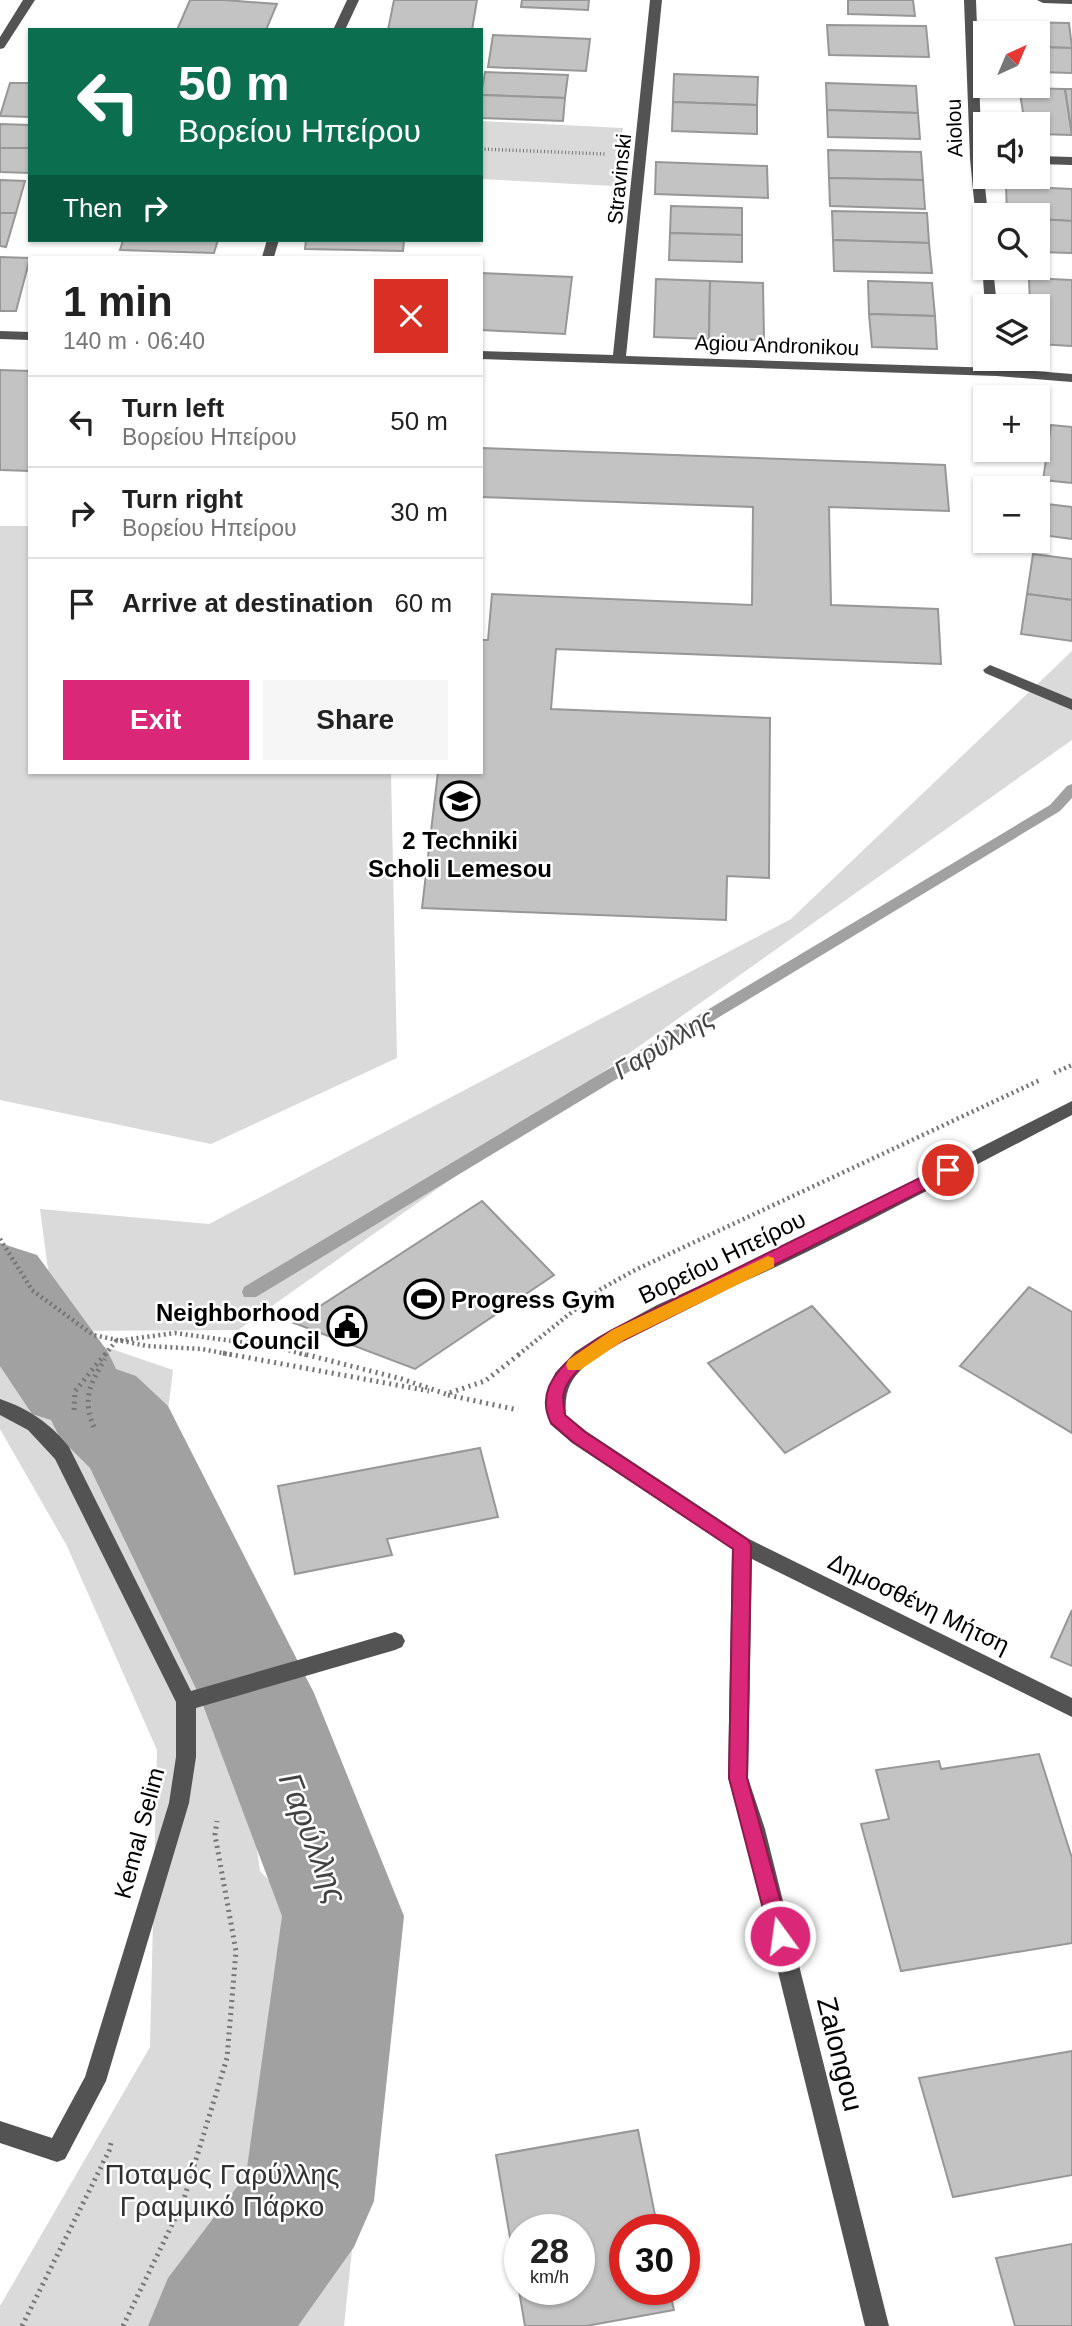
<!DOCTYPE html>
<meta charset="utf-8">
<style>
:root{--surface:#fff;--page:#f6f6f6;--text:#222;--muted:#767676;--line:#e0e0e0;--accent:#db2777}
body{margin:0;font-family:Arial,sans-serif;background:var(--page);color:var(--text);height:100vh;display:flex;flex-direction:column;font-size:26px;white-space:nowrap}
*{box-sizing:border-box;margin:0}
p{font-size:23px;color:var(--muted)}
.icon{flex:none;width:38px;height:38px;fill:none;stroke:currentColor;stroke-width:2;stroke-linecap:round;stroke-linejoin:round}
.map{position:relative;flex:1;overflow:hidden}
.details{position:absolute;left:28px;top:256px;width:455px;height:518px;display:flex;flex-direction:column;background:var(--surface);border-radius:0px;box-shadow:0 2px 5px #0004}
.details>*{flex:none}
.top-card{position:absolute;left:28px;top:28px;width:455px;height:214px;border-radius:0px;box-shadow:0 2px 5px #0004;background:#0b6e4f;color:#fff;overflow:hidden}
.needle{width:46px;rotate:44deg}
.tools{position:absolute;left:973px;top:21px;display:grid;gap:14px}
.tools a{display:grid;place-items:center;width:77px;height:77px;border-radius:0px;background:var(--surface);box-shadow:0 2px 5px #0004;font-size:35px}
.speed{position:absolute;left:504px;top:2214px;display:flex;gap:14px;font-size:35px;font-weight:700;text-align:center}
.speed>*{display:grid;place-content:center;width:91px;height:91px;border-radius:50%;background:var(--surface);box-shadow:0 2px 5px #0004;line-height:1}
.speed small{font-size:18px;font-weight:400}
.speed .limit{border:10px solid #d22;background:#fff;color:#111}
.pin{position:absolute;display:grid;place-items:center;width:60px;height:60px;color:#fff;margin:-30px;border:4px solid #fff;border-radius:50%;box-shadow:0 2px 7px #0007}
.me{position:absolute;width:77px;margin:-38px;rotate:346deg;stroke-linejoin:round;filter:drop-shadow(0 0 5px #0008)}
.turn{display:flex;align-items:center;gap:24px;height:147px;padding:0 35px;font-size:32px}
.turn .icon{width:91px;height:91px;stroke-width:2.5}
.turn b{display:block;font-size:49px;line-height:60px}
.then{display:flex;align-items:center;height:66px;padding:0 35px;background:#0003;gap:14px;font-size:26px}
.round{display:grid;place-items:center;flex:none;width:74px;height:74px;border-radius:0px;background:var(--page)}
.overview{display:flex;align-items:center;justify-content:space-between;height:119px;padding:0 35px}
h1{font-size:42px;font-weight:700;line-height:52px}
.button{display:flex;gap:14px;margin-top:auto;padding:14px 35px}
.button a{flex:1;height:80px;border-radius:0px;background:var(--accent);color:#fff;font-size:28px;font-weight:700;line-height:80px;text-align:center}
.button a+a{background:var(--page);color:var(--text)}
ul{padding:0;list-style:none}
li{display:flex;align-items:center;gap:21px;height:91px;padding:0 35px;border-top:2px solid var(--line)}
li div{flex:1}
li b{display:block;font-size:26px}
li em{font-style:normal}
.map>svg:first-child{display:block}
.green{fill:#dadada}
.lines{fill:none;stroke-linecap:round;stroke-linejoin:round}
.stream{fill:#a1a1a1;fill-rule:evenodd}
.river{fill:#a1a1a1;fill-rule:evenodd}
.building{fill:#c3c3c3;stroke:#979797;stroke-width:2;fill-rule:evenodd}
.path-far2{stroke:#757575;stroke-width:3.5;stroke-dasharray:1 2.5;stroke-linecap:butt}
.path-far1{stroke:#757575;stroke-width:4.5;stroke-dasharray:2 3.5;stroke-linecap:butt}
.path{stroke:#757575;stroke-width:5;stroke-dasharray:2 4.5;stroke-linecap:butt}
.minor{fill:#535353;fill-rule:evenodd}
.route{fill:#db2777;stroke:#8e194d;stroke-width:2}
.slow{fill:#f59e0b}
.labels{text-anchor:middle;dominant-baseline:central;stroke-width:5;stroke-linejoin:round;paint-order:stroke}
.far-street-label{font-size:21px;fill:#000;stroke:#fff}
.poi-label{font-size:24px;font-weight:bold;fill:#000;stroke:#fff}
.street-label{font-size:24px;fill:#000;stroke:#fff}
.water-label{font-size:26px;font-style:italic;fill:#424242;stroke:#fff}
.near-street-label{font-size:28px;fill:#000;stroke:#fff}
.near-park-label{font-size:28px;fill:#313131;stroke:#fff}
.near-water-label{font-size:32px;font-style:italic;fill:#424242;stroke:#fff}
</style>
<div class="map">
<svg width="1072" height="2326" viewBox="0 0 1072 2326">
<rect width="100%" height="100%" fill="#fff"/>
<g class="green">
<path d="M481,121L623,128L614,186L481,179Z"/>
<path d="M0,526H30V772H391L397,1058L211,1144L0,1100Z"/>
<path d="M1072,651V740L238,1330L59,1331L173,1370L161,1468L214,1497L224,1622L260,1871L379,1995L344,2326H0V2306L150,2047L157,1750L67,1546L0,1429V1267L56,1330L40,1209L209,1224L791,919Z"/>
</g>
<g class="lines">
<path class="stream" d="M1072,784V798L1060,811L256,1297H244L242,1292L244,1287L1050,805L1067,786Z"/>
<path class="river" d="M0,1243L37,1255L108,1352L116,1369L136,1376L168,1406L314,1693L404,1916L374,2201L354,2247L298,2326H148L168,2278L246,2175L282,1916L200,1697L90,1468L60,1438L51,1420L32,1414L0,1366Z"/>
</g>
<g class="building">
<path d="M190,0H224L277,4L266,30H177Z"/>
<path d="M394,0H477L472,30H388Z"/>
<path d="M522,0H589L588,10L521,7Z"/>
<path d="M848,0H913L915,16L848,14Z"/>
<path d="M1009,22L1069,23L1072,48L1038,47V33H1011Z"/>
<path d="M827,25L926,26L929,57L829,55Z"/>
<path d="M493,35L590,39L586,71L488,67Z"/>
<path d="M1038,47L1072,48V73L1038,72Z"/>
<path d="M485,72L568,75L565,98L481,95Z"/>
<path d="M674,74L758,77L757,105L673,102Z"/>
<path d="M10,83H30V117L0,116Z"/>
<path d="M826,83L916,86L918,113L827,110Z"/>
<path d="M1019,88L1065,89L1072,135L1038,134V124H1025Z"/>
<path d="M1065,89H1072V134Z"/>
<path d="M481,95L565,98L563,121L481,118Z"/>
<path d="M673,102L757,105V134L672,131Z"/>
<path d="M827,110L918,113L920,139L828,137Z"/>
<path d="M0,124L30,125V148H0Z"/>
<path d="M0,148H30V173L0,172Z"/>
<path d="M828,150L921,152L923,180L829,178Z"/>
<path d="M656,162L767,166L768,198L655,194Z"/>
<path d="M829,178L923,180L925,209L830,206Z"/>
<path d="M0,180L25,181L16,213H0Z"/>
<path d="M1006,186L1072,189V221L1038,219V215H1007Z"/>
<path d="M671,206L742,208V235L670,233Z"/>
<path d="M832,211L927,213L929,243L833,240Z"/>
<path d="M0,213H16L6,247L0,246Z"/>
<path d="M1038,219L1072,221V253L1038,252Z"/>
<path d="M670,233L742,235V262L669,260Z"/>
<path d="M123,240H218L214,253L120,250Z"/>
<path d="M306,240H404L403,251L305,249Z"/>
<path d="M833,240L929,243L932,273L834,271Z"/>
<path d="M0,257L30,258L16,311H0Z"/>
<path d="M481,273L572,277L565,334L481,330Z"/>
<path d="M1029,278L1072,280V346L1038,344V306H1030Z"/>
<path d="M656,279L710,281L709,339L654,337Z"/>
<path d="M710,281L763,283L764,340L709,339Z"/>
<path d="M868,281L932,283L935,316L869,314Z"/>
<path d="M869,314L935,316L937,349L872,347Z"/>
<path d="M0,370L30,371V471L0,470Z"/>
<path d="M1051,425L1072,427V483L1043,480Z"/>
<path d="M481,448L945,465L949,511L829,507L831,605L938,609L941,664L556,649L551,709L770,718L769,878L727,876L726,920L422,908L438,772H481V640H488L492,594L752,605L753,507L481,497Z"/>
<path d="M1047,504L1072,507V539L1042,535Z"/>
<path d="M1033,554L1072,559V600L1027,594Z"/>
<path d="M1027,594L1072,600V641L1021,634Z"/>
<path d="M482,1201L554,1275L415,1369L294,1323Z"/>
<path d="M1029,1287L1072,1312V1433L960,1366Z"/>
<path d="M812,1306L890,1392L785,1453L708,1363Z"/>
<path d="M480,1448L498,1517L387,1539L392,1555L295,1574L278,1486Z"/>
<path d="M1072,1610V1666L1051,1657Z"/>
<path d="M1039,1754L1072,1858V1943L901,1971L861,1824L889,1819L876,1770L939,1761L941,1769Z"/>
<path d="M1072,2051V2175L953,2197L919,2078Z"/>
<path d="M638,2130L658,2230H625V2289H669L674,2310L586,2326H525L496,2155ZM520,2230H579V2289H520Z"/>
<path d="M1072,2244V2326H1015L996,2258Z"/>
</g>
<g class="lines">
<path class="path-far2" d="M481,149L605,154"/>
<g class="path-far1">
<path d="M1054,1073L1072,1065"/>
<path d="M0,1239L32,1290L93,1335L147,1346L202,1349L232,1355"/>
<path d="M105,1355L116,1341L175,1333L277,1347L306,1355"/>
<path d="M518,1355L601,1289L635,1270L1040,1080"/>
</g>
<g class="path">
<path d="M223,1353L429,1391"/>
<path d="M300,1353L402,1379L446,1394L485,1381L521,1353"/>
<path d="M448,1395L518,1410"/>
<path d="M74,1410L75,1391L106,1353"/>
<path d="M94,1427C82,1400 90,1383 105,1359"/>
<path d="M22,2326L109,2151L112,2139"/>
<path d="M123,2326L183,2202L227,2058L236,1951L215,1835L217,1821"/>
</g>
<g class="minor">
<path d="M23,0H35L4,48L0,49V37Z"/>
<path d="M347,0H359L345,30H333Z"/>
<path d="M650,0H662L626,356L997,368L1072,374V382L997,376L481,359V351L613,355Z"/>
<path d="M964,0H976L982,158L988,215H985V257L979,253L970,158Z"/>
<path d="M1037,0H1072V4L1043,3Z"/>
<path d="M1038,156L1072,157V165L1038,164Z"/>
<path d="M267,240H279L274,257H262Z"/>
<path d="M982,265L993,268L997,306H985Z"/>
<path d="M0,331L30,332V340L0,339Z"/>
<path d="M990,665L1072,699V710L985,673L983,670Z"/>
<path d="M1072,1101V1115C975,1165 878,1218 780,1265C720,1294 637,1321 587,1364C570,1379 564,1392 566,1415L586,1431L749,1539L1072,1698V1717L752,1559L748,1778L765,1829L889,2326H865L743,1829L728,1778L732,1549L572,1443L550,1424L547,1395L555,1373L575,1352L598,1337L657,1305L768,1255Z"/>
<path d="M0,1399C29,1409 50,1423 69,1447L191,1691L395,1632L402,1635L405,1641L402,1647L395,1650L196,1708V1757L189,1803L106,2081L65,2159L57,2162L0,2143V2121L52,2138L85,2077L169,1803L176,1757V1702L55,1459L28,1430L0,1415Z"/>
</g>
</g>
<path class="route" d="M948,1164L954,1166V1175L624,1340C604,1352 571,1367 564,1392C562,1398 564,1408 565,1415L585,1432L748,1540L751,1545L747,1778L790,1936L787,1942L780,1945L773,1942L770,1936L729,1778L733,1549L573,1442L551,1423C529,1379 582,1349 612,1330Z"/>
<path class="slow" d="M768,1256L774,1258V1267L624,1340L580,1370H568L566,1365L568,1360L612,1330Z"/>
<defs>
<g id="school-ring" transform="scale(2.0125)"><circle r="9.5" fill="#fff" stroke="#000" stroke-width="1.5"/><path d="M0-5L7-2L0 1L-7-2ZM-4 1L0 2.5L4 1V4Q0 6-4 4Z" fill="#000"/></g>
<g id="stadium-ring" transform="scale(2.0125)"><circle r="9.5" fill="#fff" stroke="#000" stroke-width="1.5"/><path d="M0-5a6.5 5 0 1 0 0 10a6.5 5 0 1 0 0-10ZM-3.5-1.8h7v3.6h-7Z" fill="#000"/></g>
<g id="civic-ring" transform="scale(2.0125)"><circle r="9.5" fill="#fff" stroke="#000" stroke-width="1.5"/><path d="M-.6-6.5H3V-4.5H.6V-3L4-1V1h2V6H-6V1h2V-1L-.6-3ZM-1.2 2.5V6h2.4V2.5Z" fill="#000"/></g>
</defs>
<g fill-rule="evenodd">
<use href="#school-ring" x="460" y="801"/>
<use href="#stadium-ring" x="424" y="1299"/>
<use href="#civic-ring" x="347" y="1326"/>
</g>
<g class="labels">
<g class="far-street-label">
<text transform="translate(954 128) rotate(-92)">Aiolou</text>
<text transform="translate(619 179) rotate(-84)">Stravinski</text>
<text transform="translate(777 345) rotate(2)">Agiou Andronikou</text>
</g>
<g class="poi-label">
<text x="460" y="840">2 Techniki<tspan x="460" dy="28">Scholi Lemesou</tspan></text>
<text x="451" y="1299" text-anchor="start">Progress Gym</text>
<text x="320" y="1312" text-anchor="end">Neighborhood<tspan x="320" dy="28">Council</tspan></text>
</g>
<g class="street-label">
<text transform="translate(722 1257) rotate(-26)">Βορείου Ηπείρου</text>
<text transform="translate(919 1603) rotate(26)">Δημοσθένη Μήτση</text>
<text transform="translate(139 1833) rotate(-75)">Kemal Selim</text>
</g>
<g class="water-label">
<text transform="translate(664 1044) rotate(-31)">Γαρύλλης</text>
</g>
<g class="near-street-label">
<text transform="translate(840 2054) rotate(76)">Zalongou</text>
</g>
<g class="near-park-label">
<text x="222" y="2174">Ποταμός Γαρύλλης<tspan x="222" dy="32">Γραμμικό Πάρκο</tspan></text>
</g>
<g class="near-water-label">
<text transform="translate(313 1838) rotate(69)">Γαρύλλης</text>
</g>
</g>
</svg>
<div class="tools">
<a><svg class="needle" viewBox="-14 -14 28 28"><path d="M0-13l5 13h-10z" fill="#e53935"/><path d="M0 13l5-13h-10z" fill="#767676"/></svg></a>
<a><svg class="icon" aria-label="sound" viewBox="0 0 24 24"><path d="M4 9h4l5-4v14l-5-4H4zM17 9q2 3 0 6"/></svg></a>
<a><svg class="icon" aria-label="search" viewBox="0 0 24 24"><circle cx="10" cy="10" r="6"/><path d="M15 15l6 6"/></svg></a>
<a><svg class="icon" aria-label="layers" viewBox="0 0 24 24"><path d="M12 4l9 5-9 5-9-5zM3 14l9 5 9-5"/></svg></a>
<a>+</a>
<a>−</a>
</div>
<div class="speed"><div>28<small>km/h</small></div><div class="limit">30</div></div>
<div class="pin" style="left:948px;top:1170px;background:#d93025"><svg class="icon" aria-label="arrive" viewBox="0 0 24 24"><path d="M6 21V4h12l-3 4 3 4H6"/></svg></div>
<svg class="me" style="left:780px;top:1936px" viewBox="-20 -20 40 40"><circle r="17" fill="#db2777" stroke="#fff" stroke-width="3"/><path d="M0-11L8 9 0 5-8 9z" fill="#fff"/></svg>
<div class="top-card">
<div class="turn"><svg class="icon" aria-label="left" viewBox="0 0 24 24"><path d="M17 20v-9H6M10 6l-5 5 5 5"/></svg><div><b>50 m</b>Βορείου Ηπείρου</div></div>
<div class="then">Then<svg class="icon" aria-label="right" viewBox="0 0 24 24"><path d="M7 20v-9h11M14 6l5 5-5 5"/></svg></div>
</div>
<section class="details">
<div class="overview"><div><h1>1 min</h1><p>140 m · 06:40</p></div><a class="round" style="background:#d93025;color:#fff"><svg class="icon" aria-label="close" viewBox="0 0 24 24"><path d="M6 6l12 12M18 6L6 18"/></svg></a></div>
<ul>
<li><svg class="icon" aria-label="left" viewBox="0 0 24 24"><path d="M17 20v-9H6M10 6l-5 5 5 5"/></svg><div><b>Turn left</b><p>Βορείου Ηπείρου</p></div><em>50 m</em></li>
<li><svg class="icon" aria-label="right" viewBox="0 0 24 24"><path d="M7 20v-9h11M14 6l5 5-5 5"/></svg><div><b>Turn right</b><p>Βορείου Ηπείρου</p></div><em>30 m</em></li>
<li><svg class="icon" aria-label="arrive" viewBox="0 0 24 24"><path d="M6 21V4h12l-3 4 3 4H6"/></svg><div><b>Arrive at destination</b></div><em>60 m</em></li>
</ul>
<div class="button"><a>Exit</a><a>Share</a></div>
</section>
</div>
